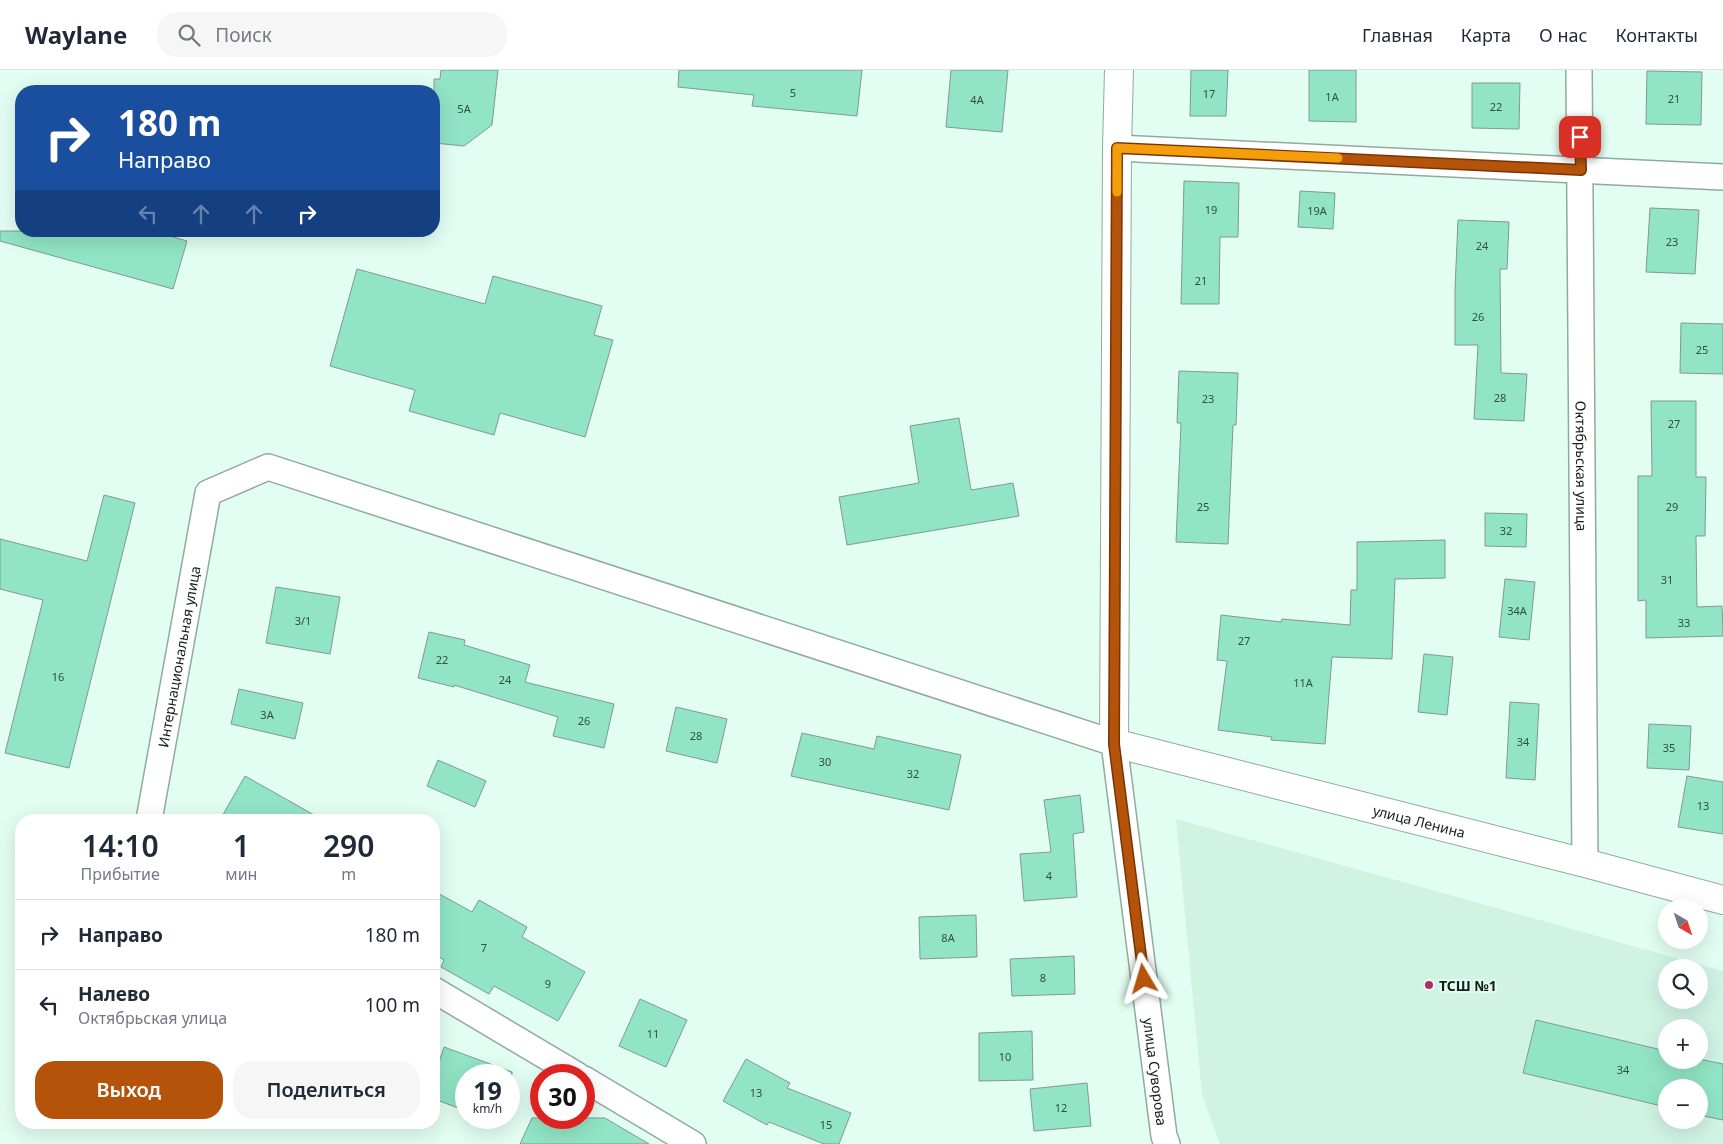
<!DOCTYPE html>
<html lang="ru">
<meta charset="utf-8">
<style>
:root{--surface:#fff;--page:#f6f6f7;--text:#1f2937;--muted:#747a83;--line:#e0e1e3;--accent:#b45309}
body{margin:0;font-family:"Noto Sans",sans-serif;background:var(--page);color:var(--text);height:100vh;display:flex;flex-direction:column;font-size:19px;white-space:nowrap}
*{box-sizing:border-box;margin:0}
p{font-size:16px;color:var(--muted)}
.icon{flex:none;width:28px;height:28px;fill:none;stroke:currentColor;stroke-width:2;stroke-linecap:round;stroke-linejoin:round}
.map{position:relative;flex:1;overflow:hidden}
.panel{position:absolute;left:15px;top:744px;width:425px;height:315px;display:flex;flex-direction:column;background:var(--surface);border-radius:20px;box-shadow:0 5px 20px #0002}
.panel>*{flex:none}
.top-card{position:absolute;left:15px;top:15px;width:425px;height:152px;border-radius:20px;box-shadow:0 5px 20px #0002;background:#1a4fa0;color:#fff;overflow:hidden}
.needle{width:32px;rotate:141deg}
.controls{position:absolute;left:1658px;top:829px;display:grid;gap:10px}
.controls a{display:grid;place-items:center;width:50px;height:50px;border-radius:50%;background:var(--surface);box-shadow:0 5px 20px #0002;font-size:25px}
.speed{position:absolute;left:455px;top:994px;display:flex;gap:10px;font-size:25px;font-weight:700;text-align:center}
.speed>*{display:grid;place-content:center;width:65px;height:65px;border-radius:50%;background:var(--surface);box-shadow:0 5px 20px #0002;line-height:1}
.speed small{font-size:12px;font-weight:400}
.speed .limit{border:8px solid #d22;background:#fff;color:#111}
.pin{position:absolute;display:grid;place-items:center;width:42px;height:42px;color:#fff;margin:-21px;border-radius:10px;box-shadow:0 2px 8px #0006}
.me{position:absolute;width:55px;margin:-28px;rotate:353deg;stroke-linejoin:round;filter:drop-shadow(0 0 4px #0008)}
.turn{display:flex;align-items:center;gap:18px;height:105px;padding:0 20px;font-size:22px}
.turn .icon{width:65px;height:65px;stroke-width:2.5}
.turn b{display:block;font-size:35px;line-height:42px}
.lanes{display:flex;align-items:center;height:48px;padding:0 20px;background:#0003;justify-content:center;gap:25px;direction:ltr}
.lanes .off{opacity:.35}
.eta{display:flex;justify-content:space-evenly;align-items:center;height:85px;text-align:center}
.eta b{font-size:30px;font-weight:600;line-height:35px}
.cta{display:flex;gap:10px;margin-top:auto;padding:10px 20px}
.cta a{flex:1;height:58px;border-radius:20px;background:var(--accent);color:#fff;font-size:20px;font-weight:600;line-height:58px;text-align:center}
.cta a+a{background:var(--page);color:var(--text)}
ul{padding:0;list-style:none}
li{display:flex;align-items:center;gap:15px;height:70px;padding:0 20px;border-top:1px solid var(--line)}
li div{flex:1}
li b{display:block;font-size:19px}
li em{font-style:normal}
header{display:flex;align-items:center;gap:30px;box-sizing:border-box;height:70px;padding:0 25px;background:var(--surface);border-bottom:1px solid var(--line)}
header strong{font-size:24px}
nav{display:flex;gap:28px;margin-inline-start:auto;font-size:18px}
.search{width:350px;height:45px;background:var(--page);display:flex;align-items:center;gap:12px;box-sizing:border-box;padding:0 18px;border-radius:20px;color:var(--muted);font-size:19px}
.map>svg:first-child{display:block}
.built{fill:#d0f3e4;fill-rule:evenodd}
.building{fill:#91e4c5;stroke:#819a90}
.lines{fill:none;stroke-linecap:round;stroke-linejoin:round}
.minor-casing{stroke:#91aa9f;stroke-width:28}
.tertiary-casing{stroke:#91aa9f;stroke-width:30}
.minor{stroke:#fff;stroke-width:25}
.tertiary{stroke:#fff;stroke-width:28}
.route-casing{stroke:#753606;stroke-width:12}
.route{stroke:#b45309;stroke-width:9}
.slow{stroke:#f59e0b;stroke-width:9}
.poi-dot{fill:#b52b67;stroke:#e2fdf2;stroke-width:2}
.labels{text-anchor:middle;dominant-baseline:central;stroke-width:4;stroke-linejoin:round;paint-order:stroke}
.number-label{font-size:11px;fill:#324f44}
.street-label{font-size:14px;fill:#131d19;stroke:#e2fdf2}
.poi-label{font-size:14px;font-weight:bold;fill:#131d19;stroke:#e2fdf2;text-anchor:start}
</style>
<header>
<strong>Waylane</strong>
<div class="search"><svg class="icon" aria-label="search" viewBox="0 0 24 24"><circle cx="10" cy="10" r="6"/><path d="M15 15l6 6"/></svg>Поиск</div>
<nav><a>Главная</a><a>Карта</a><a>О нас</a><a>Контакты</a></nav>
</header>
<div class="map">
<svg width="1723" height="1074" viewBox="0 0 1723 1074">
<rect width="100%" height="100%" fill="#e2fdf2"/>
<path class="built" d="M1176,749L1723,901V1074H1220L1202,1025ZM1666,898H1699V930H1666ZM1666,958H1699V990H1666ZM1666,1018H1699V1050H1666Z"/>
<g class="building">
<path d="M441,0H498L492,55L464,76L434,73V9H440Z"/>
<path d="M679,0H862L857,46L752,36L754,25L678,17Z"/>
<path d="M951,0H1008L1002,62L946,57Z"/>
<path d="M1191,0H1228L1226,46H1190Z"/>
<path d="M1309,0H1356V52L1309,51Z"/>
<path d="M1647,1L1702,2L1701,55L1646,54Z"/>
<path d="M1472,13H1520L1519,59L1472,58Z"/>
<path d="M1184,111L1239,113L1238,167H1220L1219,234H1181Z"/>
<path d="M1300,121L1335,123L1333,159L1298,157Z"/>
<path d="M1650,138L1699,140L1695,204L1646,202Z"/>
<path d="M1458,150L1509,152L1507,199H1500L1501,303L1527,304L1524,351L1474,349L1478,275H1455V219Z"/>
<path d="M0,161H153L187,171L173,219L0,171Z"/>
<path d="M357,199L485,234L493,206L602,236L594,265L613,270L585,367L500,343L494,365L409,341L415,320L330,296Z"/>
<path d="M1681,253L1723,254V304L1680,303Z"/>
<path d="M1179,301L1238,303L1236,355H1233L1228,474L1176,472L1181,353H1177Z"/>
<path d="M1651,331H1696V407H1706L1705,466H1696L1697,537L1722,536L1723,566L1646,568V530L1638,531V406H1652Z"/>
<path d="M959,348L971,420L1013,413L1019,446L847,475L839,427L919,413L910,356Z"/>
<path d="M104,425L135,433L69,698L5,683L43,530L0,519V469L87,491Z"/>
<path d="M1485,443L1527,444L1526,477L1485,476Z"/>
<path d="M1445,470V508L1395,509L1392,589L1332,587L1325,674L1271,670L1272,667L1218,660L1227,591L1217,590L1221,545L1281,552L1282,549L1350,555L1351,520H1357V472Z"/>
<path d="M1505,509L1535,512L1529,570L1499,567Z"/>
<path d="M276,517L340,527L330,584L266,573Z"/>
<path d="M429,562L465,570L464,575L530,595L525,612L614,634L604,678L553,666L558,647L454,615V617L418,608Z"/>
<path d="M1424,584L1453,587L1447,645L1418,642Z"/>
<path d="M239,619L303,633L295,669L231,654Z"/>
<path d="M1510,632L1539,634L1535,710L1506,708Z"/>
<path d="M676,637L727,649L717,693L666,681Z"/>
<path d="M1649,654L1691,656L1689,700L1647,698Z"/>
<path d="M802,663L874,679L877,666L961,685L949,740L791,706Z"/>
<path d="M438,690L486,711L475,737L427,716Z"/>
<path d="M245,706L323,750H220Z"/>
<path d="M1687,706L1723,712V764L1678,757Z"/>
<path d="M1080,725L1084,762L1073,764L1077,827L1024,831L1020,784L1051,782L1044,730Z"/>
<path d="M434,821L472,842L479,830L527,857L522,867L585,902L558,951L494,916L489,924L441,897L444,890L434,884Z"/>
<path d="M976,845L977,887L920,889L919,847Z"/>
<path d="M1074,886L1075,924L1012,926L1010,889Z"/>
<path d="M640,929L687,950L666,997L619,976Z"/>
<path d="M1536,950L1666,981V990H1699V989L1723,994V1050L1699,1045V1018H1666V1037L1523,1003Z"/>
<path d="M1032,961L1033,1010L979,1011V963Z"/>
<path d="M444,977L512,1002V1005H466V1041L434,1029V1007Z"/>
<path d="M746,989L790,1013L787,1018L851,1043L839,1074H824L769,1052L767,1055L723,1031Z"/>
<path d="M1087,1013L1091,1056L1034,1061L1030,1019Z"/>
<path d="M532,1048H605L649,1074H520Z"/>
</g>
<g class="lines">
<g class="minor-casing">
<g id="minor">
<path id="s1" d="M1579,0L1585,793"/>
<path d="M1117,78L1723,107"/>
<path id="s2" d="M149,750L208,423L268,397L1114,673L1164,1066L1167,1074"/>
<path d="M434,920L577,1005"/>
<path d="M584,1009L693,1074"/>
</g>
</g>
<g class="tertiary-casing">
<g id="tertiary">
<path id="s3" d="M1119,0L1117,78L1114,673L1585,793L1723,830"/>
</g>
</g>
<use href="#minor" class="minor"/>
<use href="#tertiary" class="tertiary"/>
</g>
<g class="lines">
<g class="route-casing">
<path id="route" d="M1144,909L1114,674L1117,78L1581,100L1580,67"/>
</g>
<use href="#route" class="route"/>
<path class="slow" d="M1117,122V78L1338,88"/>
</g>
<circle class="poi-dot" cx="1429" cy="915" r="5"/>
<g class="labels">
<g class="number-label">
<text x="793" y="22">5</text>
<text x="1209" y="23">17</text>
<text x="1332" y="26">1А</text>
<text x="1674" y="28">21</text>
<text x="977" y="29">4А</text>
<text x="1496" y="36">22</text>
<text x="464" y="38">5А</text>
<text x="1211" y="139">19</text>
<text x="1317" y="140">19А</text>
<text x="1672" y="171">23</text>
<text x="1482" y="175">24</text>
<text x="1201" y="210">21</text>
<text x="1478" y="246">26</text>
<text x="1702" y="279">25</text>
<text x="1500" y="327">28</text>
<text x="1208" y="328">23</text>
<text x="1674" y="353">27</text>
<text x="1203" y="436">25</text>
<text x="1672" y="436">29</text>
<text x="1506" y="460">32</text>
<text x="1667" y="509">31</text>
<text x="1517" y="540">34А</text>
<text x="303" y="550">3/1</text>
<text x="1684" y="552">33</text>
<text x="1244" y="570">27</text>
<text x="442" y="589">22</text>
<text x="58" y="606">16</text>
<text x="505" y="609">24</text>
<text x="1303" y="612">11А</text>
<text x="267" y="644">3А</text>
<text x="584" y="650">26</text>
<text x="696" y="665">28</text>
<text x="1523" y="671">34</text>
<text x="1669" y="677">35</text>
<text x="825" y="691">30</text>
<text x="913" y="703">32</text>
<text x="1703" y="735">13</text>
<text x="1049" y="805">4</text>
<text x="948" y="867">8А</text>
<text x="484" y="877">7</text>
<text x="1043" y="907">8</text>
<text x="548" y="913">9</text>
<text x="653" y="963">11</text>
<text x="1005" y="986">10</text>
<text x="1623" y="999">34</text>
<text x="756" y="1022">13</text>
<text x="1061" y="1037">12</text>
<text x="826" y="1054">15</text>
</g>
<g class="street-label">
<text stroke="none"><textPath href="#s1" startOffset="396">Октябрьская улица</textPath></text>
<text stroke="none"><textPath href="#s2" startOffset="166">Интернациональная улица</textPath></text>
<text stroke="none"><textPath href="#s3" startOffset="988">улица Ленина</textPath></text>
<text stroke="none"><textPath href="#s2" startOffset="1619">улица Суворова</textPath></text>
</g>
<g class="poi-label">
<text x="1439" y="915">ТСШ №1</text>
</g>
</g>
</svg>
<div class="controls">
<a><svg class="needle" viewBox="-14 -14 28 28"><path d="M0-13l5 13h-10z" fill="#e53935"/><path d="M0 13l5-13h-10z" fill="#747a83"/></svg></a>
<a><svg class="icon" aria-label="search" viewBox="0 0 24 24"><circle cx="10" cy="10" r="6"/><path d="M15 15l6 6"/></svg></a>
<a>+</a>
<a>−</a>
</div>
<div class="speed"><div>19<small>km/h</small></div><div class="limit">30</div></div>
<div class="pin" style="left:1580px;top:67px;background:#d93025"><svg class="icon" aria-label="arrive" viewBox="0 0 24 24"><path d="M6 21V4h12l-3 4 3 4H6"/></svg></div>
<svg class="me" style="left:1144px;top:909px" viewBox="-20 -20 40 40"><path d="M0-17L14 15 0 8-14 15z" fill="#b45309" stroke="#fff" stroke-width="4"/></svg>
<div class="top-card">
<div class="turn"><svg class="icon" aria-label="right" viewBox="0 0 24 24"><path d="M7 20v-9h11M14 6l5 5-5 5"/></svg><div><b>180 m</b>Направо</div></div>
<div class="lanes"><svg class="icon off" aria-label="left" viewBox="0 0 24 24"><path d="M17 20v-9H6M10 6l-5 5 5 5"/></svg><svg class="icon off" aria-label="ahead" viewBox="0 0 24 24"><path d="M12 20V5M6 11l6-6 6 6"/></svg><svg class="icon off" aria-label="ahead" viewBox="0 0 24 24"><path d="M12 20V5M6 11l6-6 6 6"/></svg><svg class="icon" aria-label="right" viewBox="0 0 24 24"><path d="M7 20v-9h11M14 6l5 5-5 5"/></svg></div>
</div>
<section class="panel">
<div class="eta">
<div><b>14:10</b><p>Прибытие</p></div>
<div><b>1</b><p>мин</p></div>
<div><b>290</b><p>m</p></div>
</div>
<ul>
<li><svg class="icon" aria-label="right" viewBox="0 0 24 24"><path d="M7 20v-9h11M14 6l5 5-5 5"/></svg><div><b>Направо</b></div><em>180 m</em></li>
<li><svg class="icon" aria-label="left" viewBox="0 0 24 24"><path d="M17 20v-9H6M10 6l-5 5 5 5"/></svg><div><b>Налево</b><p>Октябрьская улица</p></div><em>100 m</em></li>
</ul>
<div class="cta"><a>Выход</a><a>Поделиться</a></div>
</section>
</div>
